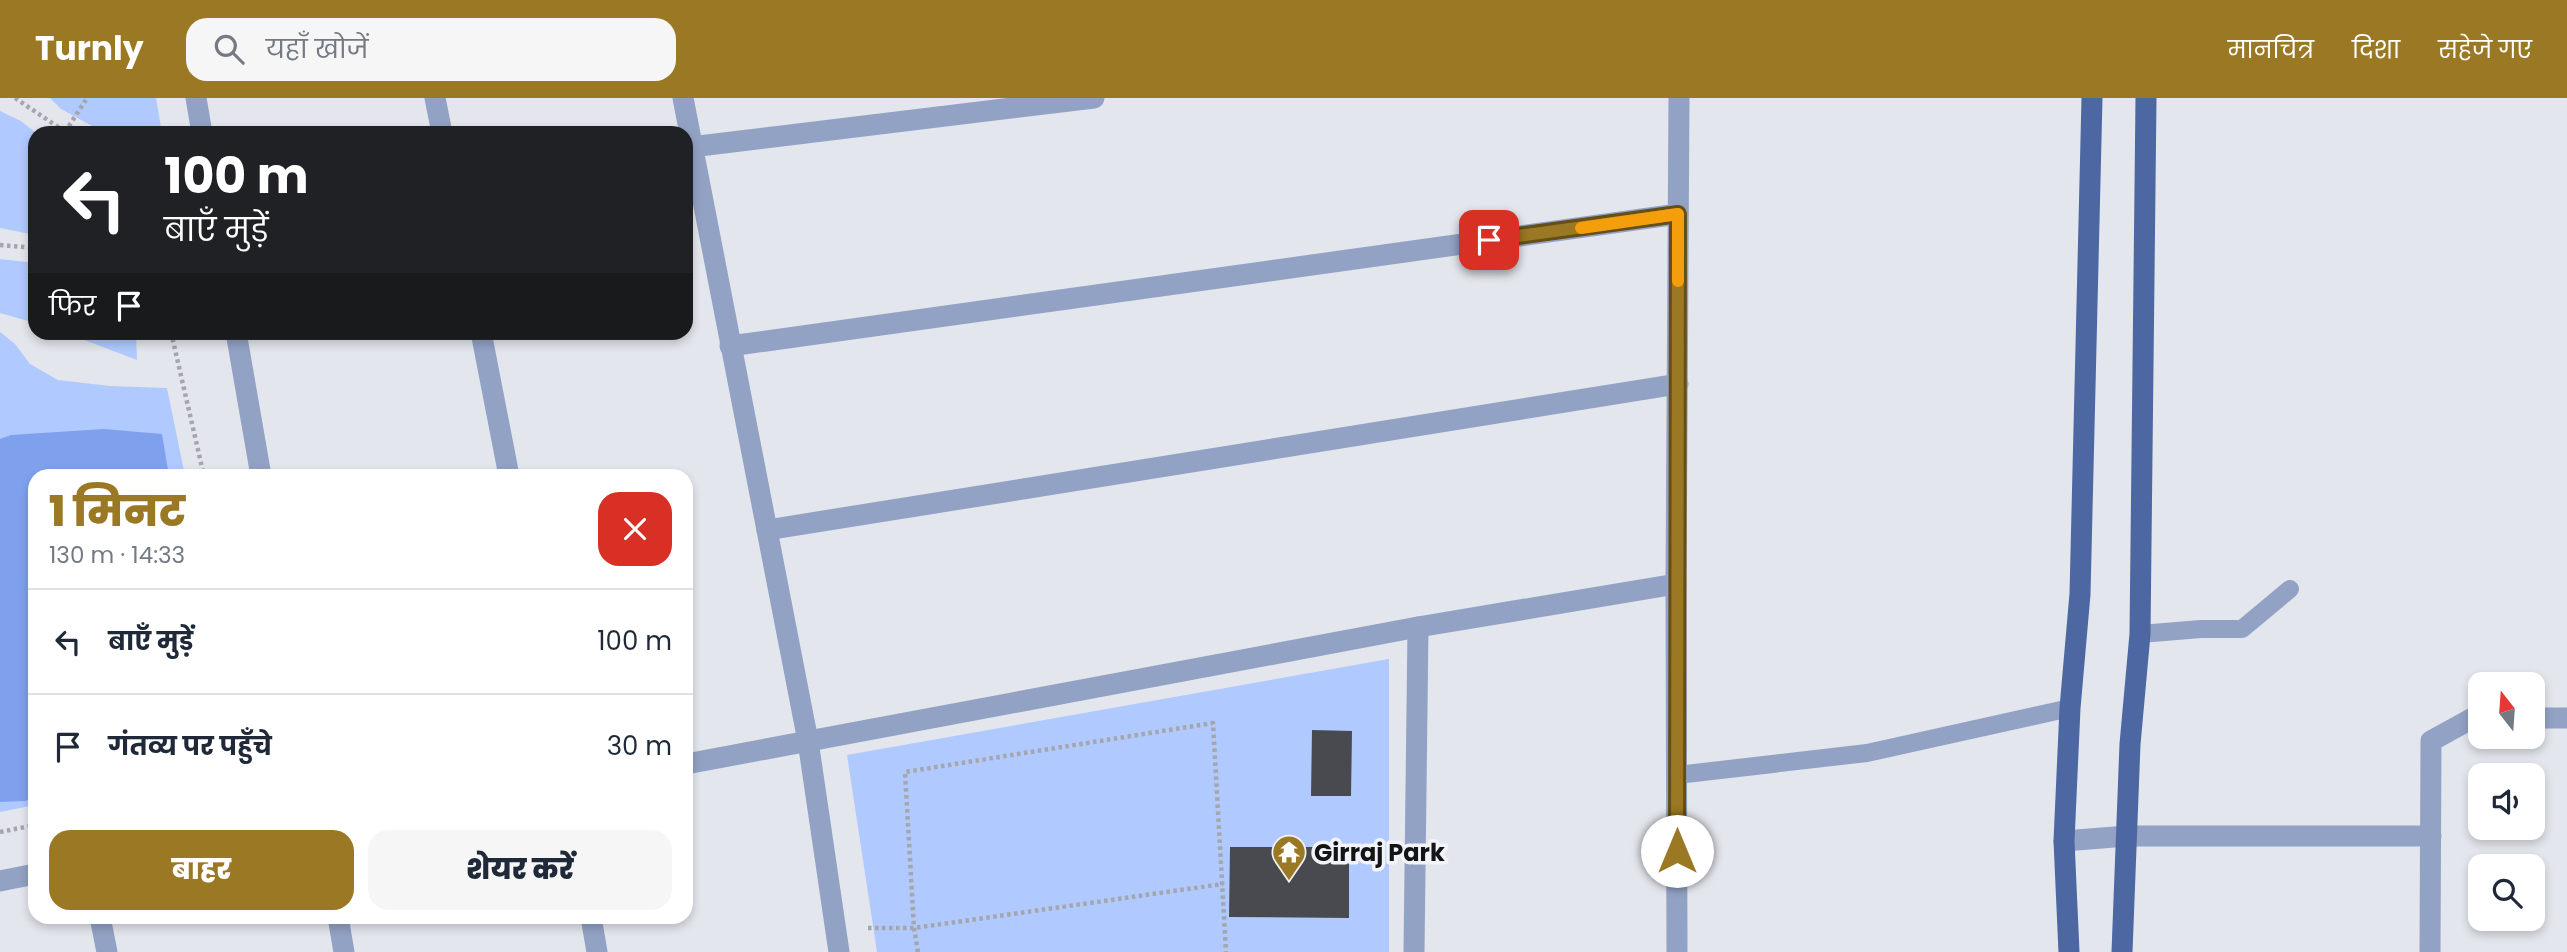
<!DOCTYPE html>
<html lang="hi">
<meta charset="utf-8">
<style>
:root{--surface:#fff;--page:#f6f6f7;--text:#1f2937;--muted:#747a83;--line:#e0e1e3;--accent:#9b7823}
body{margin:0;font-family:Poppins,"Noto Sans Devanagari",sans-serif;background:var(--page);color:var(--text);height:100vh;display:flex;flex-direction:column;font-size:26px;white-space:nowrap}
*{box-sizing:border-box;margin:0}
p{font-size:23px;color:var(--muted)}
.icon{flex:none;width:38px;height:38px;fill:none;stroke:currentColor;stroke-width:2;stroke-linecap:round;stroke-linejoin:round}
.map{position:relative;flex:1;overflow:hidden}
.sheet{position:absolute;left:28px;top:371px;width:665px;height:455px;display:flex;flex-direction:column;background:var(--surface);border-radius:21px;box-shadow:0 4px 10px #0003}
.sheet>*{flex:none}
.guide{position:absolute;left:28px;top:28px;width:665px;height:214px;border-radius:21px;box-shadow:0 4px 10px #0003;background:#202124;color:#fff;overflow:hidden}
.needle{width:46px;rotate:343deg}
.controls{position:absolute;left:2468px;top:574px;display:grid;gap:14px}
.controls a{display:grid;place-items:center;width:77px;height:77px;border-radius:14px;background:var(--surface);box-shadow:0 4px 10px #0003;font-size:35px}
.pin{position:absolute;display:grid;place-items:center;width:60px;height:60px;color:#fff;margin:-30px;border-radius:14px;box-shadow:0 4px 10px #0006}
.me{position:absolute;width:77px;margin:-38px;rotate:0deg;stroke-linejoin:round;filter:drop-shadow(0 0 5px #0008)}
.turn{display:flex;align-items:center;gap:24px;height:147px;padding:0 21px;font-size:32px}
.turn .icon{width:91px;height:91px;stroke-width:2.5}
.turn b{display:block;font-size:49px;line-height:60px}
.then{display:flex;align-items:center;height:66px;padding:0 21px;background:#0003;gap:14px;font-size:26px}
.round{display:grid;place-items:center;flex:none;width:74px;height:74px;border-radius:21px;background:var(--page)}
.summary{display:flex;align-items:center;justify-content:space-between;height:119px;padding:0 21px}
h1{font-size:42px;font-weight:800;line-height:52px;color:var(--accent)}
.button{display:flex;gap:14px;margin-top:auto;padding:14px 21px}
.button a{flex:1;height:80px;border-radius:21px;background:var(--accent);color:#fff;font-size:28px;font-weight:800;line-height:80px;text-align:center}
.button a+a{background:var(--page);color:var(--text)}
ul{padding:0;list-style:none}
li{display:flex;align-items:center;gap:21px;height:105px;padding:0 21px;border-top:2px solid var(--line)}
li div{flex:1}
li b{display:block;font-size:26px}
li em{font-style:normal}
header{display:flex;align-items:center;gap:42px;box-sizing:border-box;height:98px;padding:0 35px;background:var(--accent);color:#fff}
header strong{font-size:33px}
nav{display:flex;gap:38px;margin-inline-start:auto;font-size:24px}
.search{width:490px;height:63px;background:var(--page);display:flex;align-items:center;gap:18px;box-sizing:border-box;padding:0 24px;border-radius:21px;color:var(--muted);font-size:26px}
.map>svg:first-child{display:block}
.green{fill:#b0c9ff}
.water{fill:#7fa1ed}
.building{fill:#484a4f}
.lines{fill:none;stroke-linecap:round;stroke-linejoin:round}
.path{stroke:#a4a6ab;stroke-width:4.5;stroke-dasharray:3.5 3.5;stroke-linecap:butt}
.lane{stroke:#92a2c4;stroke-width:18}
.street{stroke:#92a2c4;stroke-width:21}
.primary{stroke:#4d67a3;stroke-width:21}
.route-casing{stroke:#654e17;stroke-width:18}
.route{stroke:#9b7823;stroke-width:12}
.slow{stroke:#f59e0b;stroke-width:12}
.labels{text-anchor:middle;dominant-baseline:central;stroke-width:7;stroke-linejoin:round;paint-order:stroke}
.poi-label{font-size:24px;font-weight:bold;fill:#131416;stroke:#f1f3f9;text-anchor:start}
</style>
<header>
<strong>Turnly</strong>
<div class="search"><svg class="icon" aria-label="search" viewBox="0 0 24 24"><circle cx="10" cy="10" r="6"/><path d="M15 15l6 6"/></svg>यहाँ खोजें</div>
<nav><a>मानचित्र</a><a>दिशा</a><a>सहेजे गए</a></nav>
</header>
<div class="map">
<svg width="2567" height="854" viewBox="0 0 2567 854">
<rect width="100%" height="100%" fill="#e3e6ec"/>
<g class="green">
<path d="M50,0H156L162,35H105L61,11Z"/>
<path d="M0,13L21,23L36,35L35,137L0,130Z"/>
<path d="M0,161L35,165V225L0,215Z"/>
<path d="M0,234L15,246L30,266L58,282L110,288L167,290L185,378H35V707L0,714Z"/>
<path d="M66,235H136L137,262Z"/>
<path d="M1389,561V854H877L847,657Z"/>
</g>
<path class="water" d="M104,331L162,336L169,378H35V700L25,703L0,704V341L11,337Z"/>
<g class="building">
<path d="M1312,632L1352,633L1351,698H1311Z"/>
<path d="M1230,749H1349V820L1229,819Z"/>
</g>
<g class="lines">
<g class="path">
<path d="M15,0L67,35"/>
<path d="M65,34L87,0"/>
<path d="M0,147L35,150"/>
<path d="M171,234L204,378"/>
<path d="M0,734L35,727"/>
<path d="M868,830H914L1223,786"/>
<path d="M918,854L914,830L905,674L1213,625L1226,854"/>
</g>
<g class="lane">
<path d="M2140,536L2201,531H2242L2290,491"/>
<path d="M1677,677L1867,655L2070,610"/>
</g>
<g class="street">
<path d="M196,0L202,35"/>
<path d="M435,0L442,35"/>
<path d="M683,0L808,643L839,854"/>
<path d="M691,49L1094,0"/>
<path d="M236,234L261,378"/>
<path d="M481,234L509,378"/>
<path d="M730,248L1678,116"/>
<path d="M767,432L1678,286"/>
<path d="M2532,620H2567"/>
<path d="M686,666L1418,529L1676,486"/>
<path d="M2064,743L2127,738H2431"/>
<path d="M0,783L35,776"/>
<path d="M100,819L107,854"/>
<path d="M338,819L344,854"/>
<path d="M591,819L597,854"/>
<path d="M1414,854L1418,529"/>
<path d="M1677,854L1676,486L1679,0"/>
<path d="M2430,854L2431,643L2471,621H2480"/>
</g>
<g class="primary">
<path d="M2069,854L2064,743L2070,610L2080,496L2092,0"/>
<path d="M2122,854L2130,646L2140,536L2146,0"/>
</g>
</g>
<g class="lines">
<g class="route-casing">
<path id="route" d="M1489,142L1678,116L1677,753"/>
</g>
<use href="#route" class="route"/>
<path class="slow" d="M1581,130L1678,116V183"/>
</g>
<defs>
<g id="temple-pin" transform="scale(1.75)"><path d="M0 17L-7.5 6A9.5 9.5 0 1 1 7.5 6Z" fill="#9b7823" stroke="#f1f3f9"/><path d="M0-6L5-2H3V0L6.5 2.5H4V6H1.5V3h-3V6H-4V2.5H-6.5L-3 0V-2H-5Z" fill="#fff"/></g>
</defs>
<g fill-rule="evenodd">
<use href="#temple-pin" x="1289" y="754"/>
</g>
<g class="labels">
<g class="poi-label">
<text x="1314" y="754">Girraj Park</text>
</g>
</g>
</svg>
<div class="controls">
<a><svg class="needle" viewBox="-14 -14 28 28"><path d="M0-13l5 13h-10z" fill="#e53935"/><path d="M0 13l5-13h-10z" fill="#747a83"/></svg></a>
<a><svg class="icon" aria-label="sound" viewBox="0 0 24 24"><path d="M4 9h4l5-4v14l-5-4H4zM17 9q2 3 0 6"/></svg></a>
<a><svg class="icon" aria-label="search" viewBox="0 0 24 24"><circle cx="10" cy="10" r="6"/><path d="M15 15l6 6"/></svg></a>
</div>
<div class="pin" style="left:1489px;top:142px;background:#d93025"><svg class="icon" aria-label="arrive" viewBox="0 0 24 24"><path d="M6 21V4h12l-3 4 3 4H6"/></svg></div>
<svg class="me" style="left:1677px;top:753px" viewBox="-20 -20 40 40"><circle r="19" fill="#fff"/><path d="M0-13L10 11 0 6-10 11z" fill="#9b7823"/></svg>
<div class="guide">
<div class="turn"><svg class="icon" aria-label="left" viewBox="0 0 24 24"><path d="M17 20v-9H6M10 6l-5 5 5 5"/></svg><div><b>100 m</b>बाएँ मुड़ें</div></div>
<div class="then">फिर<svg class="icon" aria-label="arrive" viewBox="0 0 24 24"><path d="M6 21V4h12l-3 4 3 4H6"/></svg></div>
</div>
<section class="sheet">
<div class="summary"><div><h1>1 मिनट</h1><p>130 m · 14:33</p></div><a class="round" style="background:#d93025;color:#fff"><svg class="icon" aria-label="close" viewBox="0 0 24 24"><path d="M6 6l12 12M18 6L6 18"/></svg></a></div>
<ul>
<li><svg class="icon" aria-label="left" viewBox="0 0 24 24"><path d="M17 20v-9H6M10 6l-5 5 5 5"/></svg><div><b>बाएँ मुड़ें</b></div><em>100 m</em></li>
<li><svg class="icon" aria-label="arrive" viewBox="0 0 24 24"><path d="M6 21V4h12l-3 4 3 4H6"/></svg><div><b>गंतव्य पर पहुँचे</b></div><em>30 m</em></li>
</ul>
<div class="button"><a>बाहर</a><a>शेयर करें</a></div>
</section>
</div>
